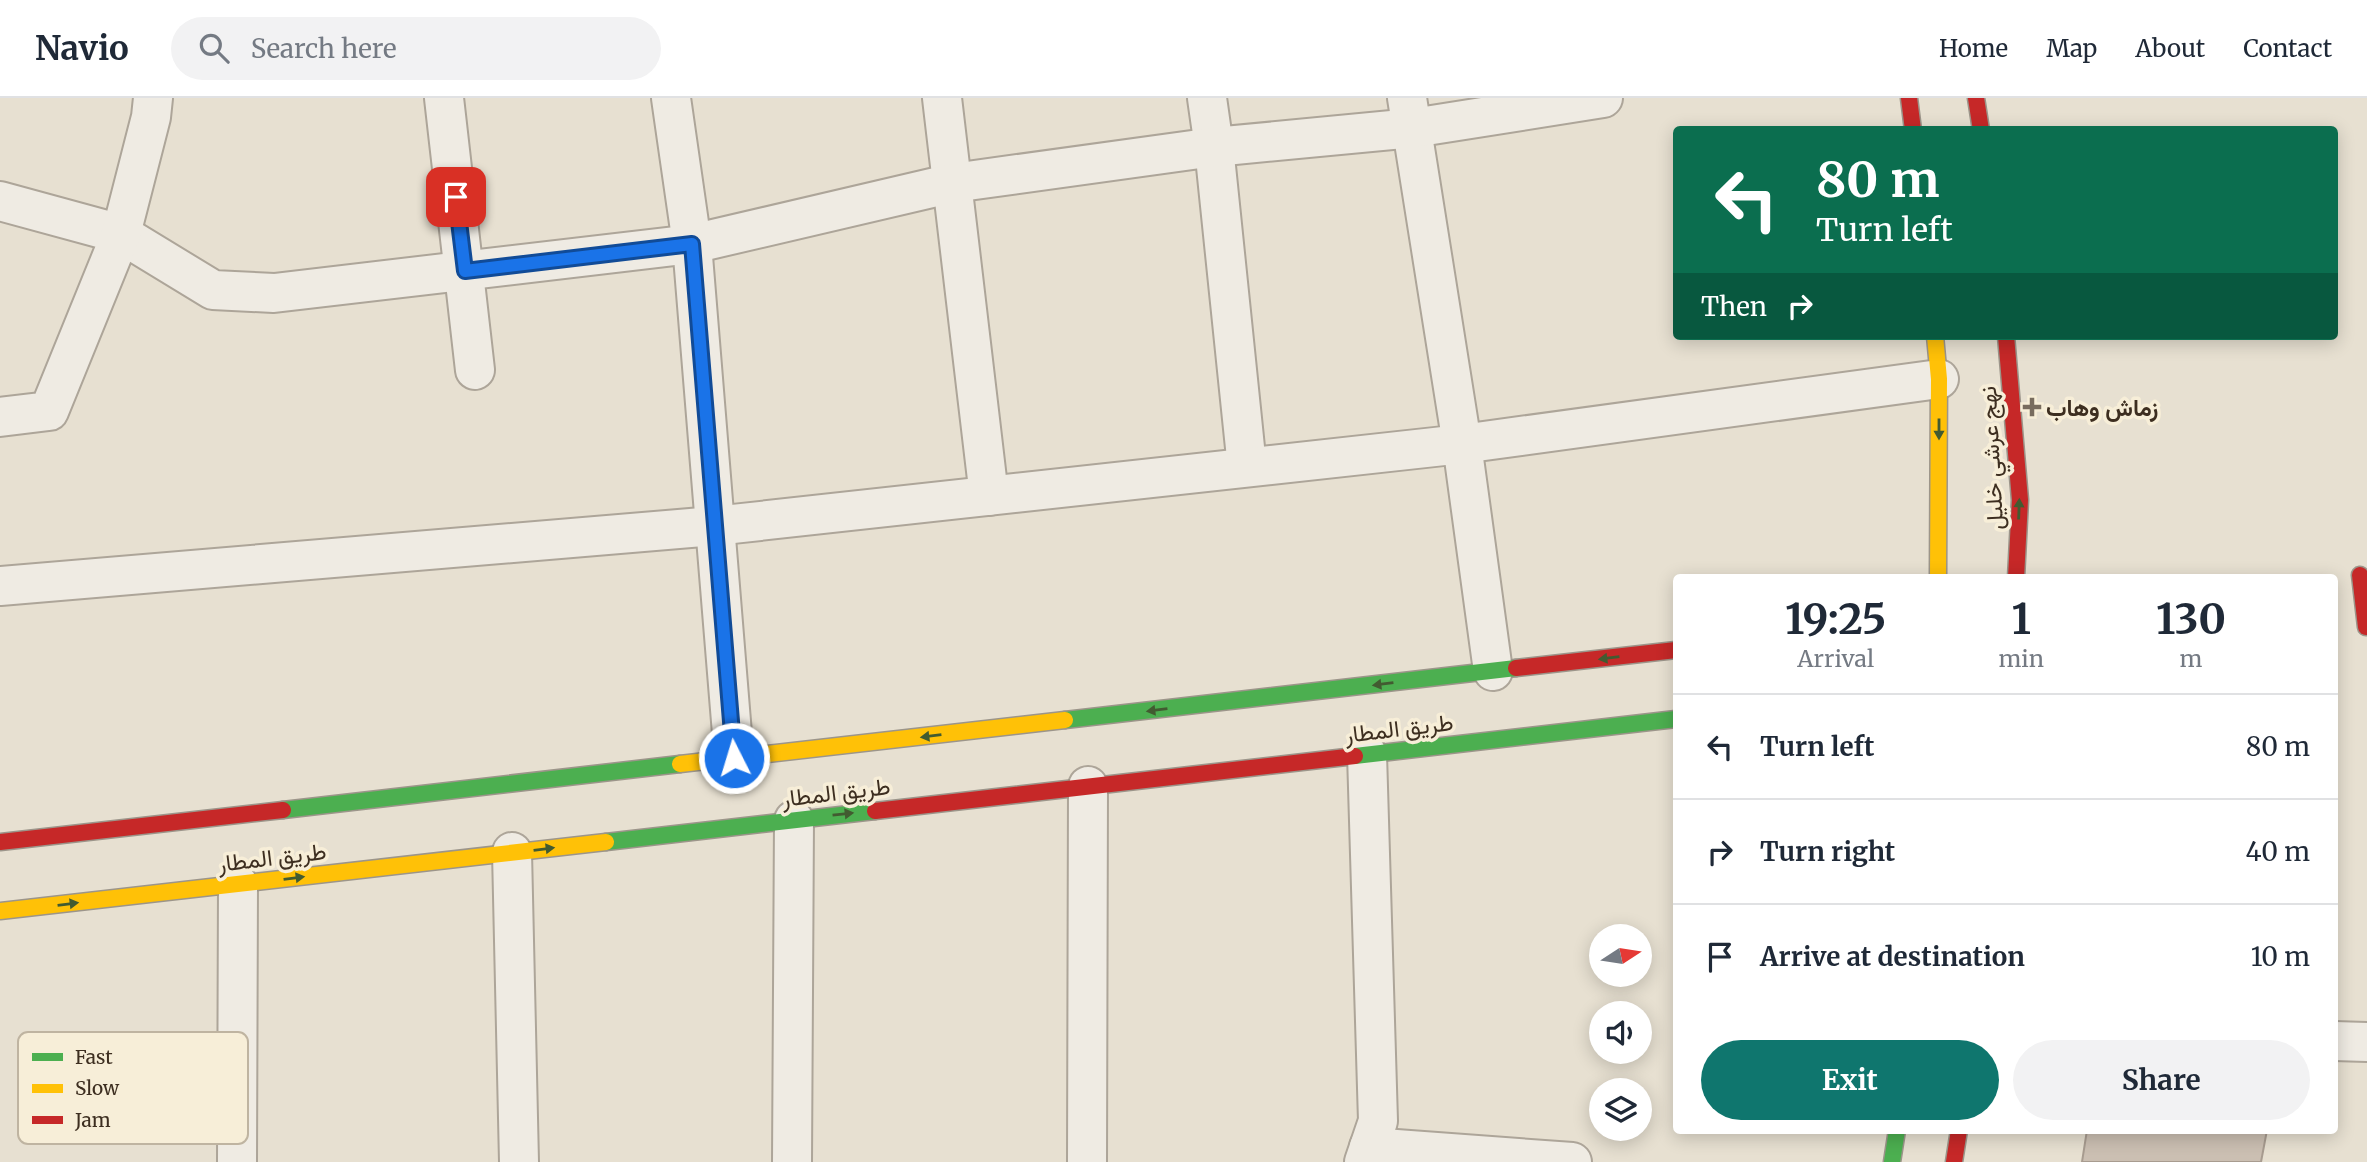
<!DOCTYPE html>
<meta charset="utf-8">
<style>
:root{--surface:#fff;--page:#f2f2f3;--text:#1f2937;--muted:#747a83;--line:#e0e1e3;--accent:#0f766e}
body{margin:0;font-family:Merriweather,Vazirmatn,serif;background:var(--page);color:var(--text);height:100vh;display:flex;flex-direction:column;font-size:26px;white-space:nowrap}
*{box-sizing:border-box;margin:0}
p{font-size:23px;color:var(--muted)}
.icon{flex:none;width:38px;height:38px;fill:none;stroke:currentColor;stroke-width:2;stroke-linecap:round;stroke-linejoin:round}
.map{position:relative;flex:1;overflow:hidden}
.panel{position:absolute;left:1673px;top:476px;width:665px;height:560px;display:flex;flex-direction:column;background:var(--surface);border-radius:7px;box-shadow:0 4px 18px #0003}
.panel>*{flex:none}
.top-card{position:absolute;left:1673px;top:28px;width:665px;height:214px;border-radius:7px;box-shadow:0 4px 18px #0003;background:#0b6e4f;color:#fff;overflow:hidden}
.needle{width:46px;rotate:78deg}
.tools{position:absolute;left:1589px;top:826px;display:grid;gap:14px}
.tools a{display:grid;place-items:center;width:63px;height:63px;border-radius:50%;background:var(--surface);box-shadow:0 4px 18px #0003;font-size:35px}
.pin{position:absolute;display:grid;place-items:center;width:60px;height:60px;color:#fff;margin:-30px;border-radius:14px;box-shadow:0 4px 10px #0006}
.me{position:absolute;width:77px;margin:-38px;rotate:355deg;stroke-linejoin:round;filter:drop-shadow(0 0 5px #0008)}
.turn{display:flex;align-items:center;gap:24px;height:147px;padding:0 28px;font-size:32px}
.turn .icon{width:91px;height:91px;stroke-width:2.5}
.turn b{display:block;font-size:49px;line-height:60px}
.then{display:flex;align-items:center;height:66px;padding:0 28px;background:#0003;gap:14px;font-size:26px}
.eta{display:flex;justify-content:space-evenly;align-items:center;height:119px;text-align:center}
.eta b{font-size:42px;font-weight:700;line-height:49px}
.action{display:flex;gap:14px;margin-top:auto;padding:14px 28px}
.action a{flex:1;height:80px;border-radius:42px;background:var(--accent);color:#fff;font-size:28px;font-weight:700;line-height:80px;text-align:center}
.action a+a{background:var(--page);color:var(--text)}
ul{padding:0;list-style:none}
li{display:flex;align-items:center;gap:21px;height:105px;padding:0 28px;border-top:2px solid var(--line)}
li div{flex:1}
li b{display:block;font-size:26px}
li em{font-style:normal}
header{display:flex;align-items:center;gap:42px;box-sizing:border-box;height:98px;padding:0 35px;background:var(--surface);border-bottom:2px solid var(--line)}
header strong{font-size:33px}
nav{display:flex;gap:38px;margin-inline-start:auto;font-size:24px}
.search{width:490px;height:63px;background:var(--page);display:flex;align-items:center;gap:18px;box-sizing:border-box;padding:0 24px;border-radius:38px;color:var(--muted);font-size:26px}
.map>svg:first-child{display:block}
.building{fill:#cbbfb2;stroke:#a89c90;stroke-width:2}
.lines{fill:none;stroke-linecap:round;stroke-linejoin:round}
.street-casing{stroke:#ada599;stroke-width:42}
.fast-casing{stroke:#9c958a;stroke-width:19}
.slow-casing{stroke:#9c958a;stroke-width:19}
.jam-casing{stroke:#9c958a;stroke-width:19}
.street{stroke:#efebe3;stroke-width:38}
.fast{stroke:#4caf50;stroke-width:16}
.slow{stroke:#ffc107;stroke-width:16}
.jam{stroke:#c62828;stroke-width:16}
.oneway{fill:#425b31}
.route-casing{stroke:#114b97;stroke-width:18}
.route{stroke:#1a73e8;stroke-width:12}
.poi-dot{fill:#786c5e;stroke:#f7eed8;stroke-width:2.5}
.labels{text-anchor:middle;dominant-baseline:central;stroke-width:7;stroke-linejoin:round;paint-order:stroke}
.poi-label{font-size:23px;font-weight:bold;fill:#3d2e20;stroke:#f7eed8;text-anchor:start}
.street-label{font-size:23px;fill:#3d2e20;stroke:#f7eed8}
.key{fill:#f7eed8;stroke:#bfb4a1;stroke-width:2}
.key-label{font-size:19px;fill:#3d2e20}
</style>
<header>
<strong>Navio</strong>
<div class="search"><svg class="icon" aria-label="search" viewBox="0 0 24 24"><circle cx="10" cy="10" r="6"/><path d="M15 15l6 6"/></svg>Search here</div>
<nav><a>Home</a><a>Map</a><a>About</a><a>Contact</a></nav>
</header>
<div class="map">
<svg width="2367" height="1064" viewBox="0 0 2367 1064">
<rect width="100%" height="100%" fill="#e7e0d1"/>
<path class="building" d="M2087,1032H2267L2261,1064H2082Z"/>
<g class="lines">
<g class="street-casing">
<g id="street">
<path d="M444,0L475,272"/>
<path d="M671,0L692,146L734,660"/>
<path d="M942,0L989,398"/>
<path d="M1207,0L1214,49L1247,369"/>
<path d="M1407,0L1462,346L1493,573"/>
<path d="M0,103L121,136L213,192L274,195L692,146L953,85L1214,49L1413,30L1603,0"/>
<path d="M0,319L49,313L121,136L151,19L153,0"/>
<path d="M0,488L714,428L1462,346L1939,281"/>
<path d="M512,754L519,1064"/>
<path d="M2334,943L2367,944"/>
<path d="M1369,1049L1572,1064"/>
<path d="M237,1064L238,786"/>
<path d="M792,1064L794,722"/>
<path d="M1087,1064L1088,688"/>
<path d="M1364,1064L1378,1023L1367,656"/>
</g>
</g>
<g class="fast-casing">
<g id="fast">
<path d="M1065,622L1516,570"/>
<path d="M1355,658L1676,621"/>
<path d="M283,712L680,666"/>
<path d="M606,744L875,713"/>
<path d="M1892,1064L1897,1032"/>
</g>
</g>
<g class="slow-casing">
<g id="slow">
<path d="M1935,238L1939,281L1938,480"/>
<path d="M680,666L1065,622"/>
<path d="M0,813L606,744"/>
</g>
</g>
<g class="jam-casing">
<g id="jam">
<path d="M1909,0L1913,32"/>
<path d="M1976,0L1981,32"/>
<path d="M2006,238L2020,402L2016,480"/>
<path d="M2360,477L2366,529"/>
<path d="M1516,570L1676,552"/>
<path d="M875,713L1355,658"/>
<path d="M0,744L283,712"/>
<path d="M1954,1064L1959,1032"/>
</g>
</g>
<use href="#street" class="street"/>
<use href="#fast" class="fast"/>
<use href="#slow" class="slow"/>
<use href="#jam" class="jam"/>
</g>
<defs><path id="oneway-solid" d="M-6-.8H1V-3.2L6.5 0L1 3.2V.8H-6Z" transform="scale(1.75)"/></defs>
<g class="oneway">
<use href="#oneway-solid" transform="translate(1939 331) rotate(90)"/>
<use href="#oneway-solid" transform="translate(2019 411) rotate(-88)"/>
<use href="#oneway-solid" transform="translate(1609 560) rotate(173)"/>
<use href="#oneway-solid" transform="translate(1383 586) rotate(173)"/>
<use href="#oneway-solid" transform="translate(1157 612) rotate(173)"/>
<use href="#oneway-solid" transform="translate(931 638) rotate(173)"/>
<use href="#oneway-solid" transform="translate(843 716) rotate(-6)"/>
<use href="#oneway-solid" transform="translate(544 751) rotate(-7)"/>
<use href="#oneway-solid" transform="translate(294 780) rotate(-7)"/>
<use href="#oneway-solid" transform="translate(68 806) rotate(-7)"/>
</g>
<g class="lines">
<g class="route-casing">
<path id="route" d="M456,99L465,173L692,146L734,660"/>
</g>
<use href="#route" class="route"/>
</g>
<path class="poi-dot" d="M2028.5 298.5h7v7h7v7h-7v7h-7v-7h-7v-7h7z"/>
<g class="labels">
<g class="poi-label">
<text x="2046" y="309">زماش وهاب</text>
</g>
<g class="street-label">
<text transform="translate(1991 360) rotate(-93)">نهج عرشي خليل</text>
<text transform="translate(1399 630) rotate(-7)">طريق المطار</text>
<text transform="translate(836 694) rotate(-7)">طريق المطار</text>
<text transform="translate(272 759) rotate(-7)">طريق المطار</text>
</g>
</g>
<rect x="18" y="934" width="230" height="112" rx="10" class="key"/>
<rect x="32" y="955" width="31" height="8" fill="#4caf50"/>
<rect x="32" y="986" width="31" height="9" fill="#ffc107"/>
<rect x="32" y="1018" width="31" height="8" fill="#c62828"/>
<g class="key-label">
<text x="75" y="966">Fast</text>
<text x="75" y="997">Slow</text>
<text x="75" y="1029">Jam</text>
</g>
</svg>
<div class="tools">
<a><svg class="needle" viewBox="-14 -14 28 28"><path d="M0-13l5 13h-10z" fill="#e53935"/><path d="M0 13l5-13h-10z" fill="#747a83"/></svg></a>
<a><svg class="icon" aria-label="sound" viewBox="0 0 24 24"><path d="M4 9h4l5-4v14l-5-4H4zM17 9q2 3 0 6"/></svg></a>
<a><svg class="icon" aria-label="layers" viewBox="0 0 24 24"><path d="M12 4l9 5-9 5-9-5zM3 14l9 5 9-5"/></svg></a>
</div>
<div class="pin" style="left:456px;top:99px;background:#d93025"><svg class="icon" aria-label="arrive" viewBox="0 0 24 24"><path d="M6 21V4h12l-3 4 3 4H6"/></svg></div>
<svg class="me" style="left:734px;top:660px" viewBox="-20 -20 40 40"><circle r="17" fill="#1a73e8" stroke="#fff" stroke-width="3"/><path d="M0-11L8 9 0 5-8 9z" fill="#fff"/></svg>
<div class="top-card">
<div class="turn"><svg class="icon" aria-label="left" viewBox="0 0 24 24"><path d="M17 20v-9H6M10 6l-5 5 5 5"/></svg><div><b>80 m</b>Turn left</div></div>
<div class="then">Then<svg class="icon" aria-label="right" viewBox="0 0 24 24"><path d="M7 20v-9h11M14 6l5 5-5 5"/></svg></div>
</div>
<section class="panel">
<div class="eta">
<div><b>19:25</b><p>Arrival</p></div>
<div><b>1</b><p>min</p></div>
<div><b>130</b><p>m</p></div>
</div>
<ul>
<li><svg class="icon" aria-label="left" viewBox="0 0 24 24"><path d="M17 20v-9H6M10 6l-5 5 5 5"/></svg><div><b>Turn left</b></div><em>80 m</em></li>
<li><svg class="icon" aria-label="right" viewBox="0 0 24 24"><path d="M7 20v-9h11M14 6l5 5-5 5"/></svg><div><b>Turn right</b></div><em>40 m</em></li>
<li><svg class="icon" aria-label="arrive" viewBox="0 0 24 24"><path d="M6 21V4h12l-3 4 3 4H6"/></svg><div><b>Arrive at destination</b></div><em>10 m</em></li>
</ul>
<div class="action"><a>Exit</a><a>Share</a></div>
</section>
</div>
